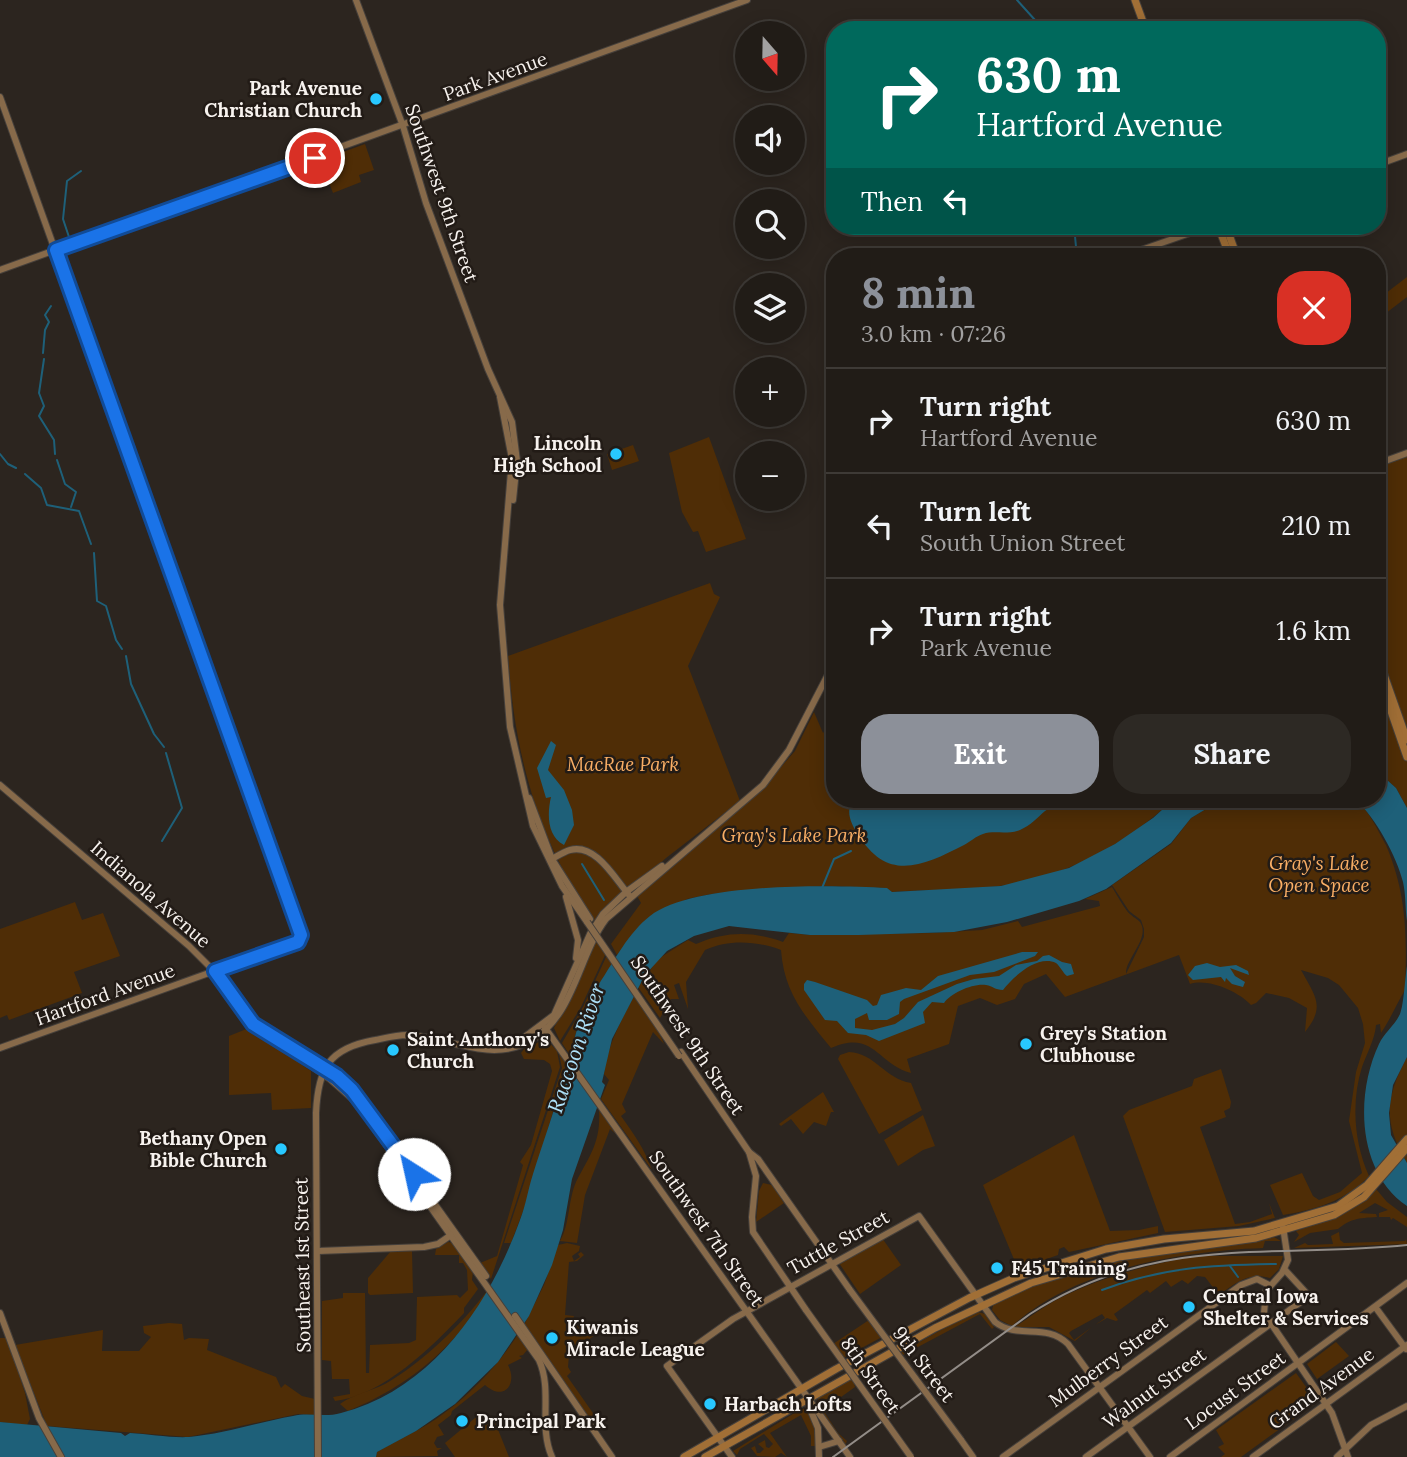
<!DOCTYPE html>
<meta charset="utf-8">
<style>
:root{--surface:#211c17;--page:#2d2924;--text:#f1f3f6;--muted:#a2a1a1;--line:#3e3a36;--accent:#8c9099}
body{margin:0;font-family:Lora,serif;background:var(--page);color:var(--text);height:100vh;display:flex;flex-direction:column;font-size:26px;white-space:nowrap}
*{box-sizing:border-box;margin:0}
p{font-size:23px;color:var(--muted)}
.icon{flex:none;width:38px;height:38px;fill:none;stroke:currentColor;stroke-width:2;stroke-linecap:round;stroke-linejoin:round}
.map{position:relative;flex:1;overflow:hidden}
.side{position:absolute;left:826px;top:248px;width:560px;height:560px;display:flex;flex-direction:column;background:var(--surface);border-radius:28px;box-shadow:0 4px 18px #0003,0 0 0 2px var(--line)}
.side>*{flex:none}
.top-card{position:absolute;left:826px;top:21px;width:560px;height:214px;border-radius:28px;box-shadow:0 4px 18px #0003,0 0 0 2px var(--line);background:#00695c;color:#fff;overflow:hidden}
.needle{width:46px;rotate:160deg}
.tools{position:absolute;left:735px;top:21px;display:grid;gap:14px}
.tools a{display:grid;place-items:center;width:70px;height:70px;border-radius:50%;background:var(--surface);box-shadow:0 4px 18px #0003,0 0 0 2px var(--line);font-size:35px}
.pin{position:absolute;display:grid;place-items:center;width:60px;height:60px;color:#fff;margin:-30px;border:4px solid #fff;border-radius:50%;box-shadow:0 2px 7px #0007}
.me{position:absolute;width:77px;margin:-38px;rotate:325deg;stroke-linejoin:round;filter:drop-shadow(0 0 5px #0008)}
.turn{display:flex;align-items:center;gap:24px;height:147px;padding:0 35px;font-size:32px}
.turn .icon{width:91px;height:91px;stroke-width:2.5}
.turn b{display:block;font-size:49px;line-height:60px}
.then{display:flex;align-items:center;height:66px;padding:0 35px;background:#0003;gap:14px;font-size:26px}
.round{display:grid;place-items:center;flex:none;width:74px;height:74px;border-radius:28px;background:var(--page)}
.head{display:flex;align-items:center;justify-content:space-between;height:119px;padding:0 35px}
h1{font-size:42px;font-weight:700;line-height:52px;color:var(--accent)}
.button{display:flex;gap:14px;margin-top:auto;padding:14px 35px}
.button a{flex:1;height:80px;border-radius:28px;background:var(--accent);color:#fff;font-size:28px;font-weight:700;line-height:80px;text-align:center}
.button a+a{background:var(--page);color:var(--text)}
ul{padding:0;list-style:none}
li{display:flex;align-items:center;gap:21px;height:105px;padding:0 35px;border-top:2px solid var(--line)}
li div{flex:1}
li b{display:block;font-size:26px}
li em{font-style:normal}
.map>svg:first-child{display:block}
.green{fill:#4f2d06}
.water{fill:#1e6079}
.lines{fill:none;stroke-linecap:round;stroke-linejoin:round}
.stream{stroke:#1e6079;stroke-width:2}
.secondary-casing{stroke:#46403b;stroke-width:8}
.primary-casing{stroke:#46403b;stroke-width:9}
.secondary{stroke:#876a4a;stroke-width:6}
.primary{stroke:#a16f36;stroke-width:7}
.rail{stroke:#938d88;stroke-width:2}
.secondary-bridge-casing{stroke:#46403b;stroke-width:8;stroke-linecap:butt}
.secondary-bridge{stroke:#876a4a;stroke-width:6}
.route-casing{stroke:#114b97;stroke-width:18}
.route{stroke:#1a73e8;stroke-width:12}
.poi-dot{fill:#28c8ff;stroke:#221b16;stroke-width:2.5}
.labels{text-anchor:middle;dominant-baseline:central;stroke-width:5;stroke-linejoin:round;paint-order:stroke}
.street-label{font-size:19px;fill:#f7f2ee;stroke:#221b16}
.poi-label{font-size:19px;font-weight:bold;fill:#f7f2ee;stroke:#221b16;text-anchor:start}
.park-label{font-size:19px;font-style:italic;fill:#f9ae65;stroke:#221b16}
.water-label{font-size:21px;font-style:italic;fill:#afe3fb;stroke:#221b16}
</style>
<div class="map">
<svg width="1407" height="1457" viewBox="0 0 1407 1457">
<rect width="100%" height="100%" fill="#2c251f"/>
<g class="green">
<path d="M365,144L374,170L359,175L361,182L333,193L328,180L320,183L313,163Z"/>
<path d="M1407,277V297L1377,320V300Z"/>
<path d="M709,437L746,539L706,552L698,531L693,532L682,512L669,453Z"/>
<path d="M633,445L639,461L612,470L607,454Z"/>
<path d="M1407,456V734L1377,650V467Z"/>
<path d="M710,583L714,594L720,597L688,666L740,801L666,858L595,922C537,839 515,756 508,656Z"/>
<path d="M1377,677L1407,761V808L1396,788L1377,771Z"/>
<path d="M814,712L823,733L835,720V800H1173C1124,845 1065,878 999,886C964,891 927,889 892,892L886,888L824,886L711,894L687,899L646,920L617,955L611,944L641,903L636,894L759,792L795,751Z"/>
<path d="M1221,800H1356C1370,812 1377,829 1386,845C1407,895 1407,935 1405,990C1397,1003 1391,1018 1381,1033L1380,1024L1376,1025C1375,1039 1367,1053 1362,1067C1351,1102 1354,1143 1369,1176C1346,1201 1314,1210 1283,1215L1270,1185L1302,1173L1313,1196L1319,1200L1340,1192L1362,1173L1349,1121L1356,1072L1365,1043L1363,1024L1358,1008L1339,985L1328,978L1301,970C1315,996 1326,1006 1305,1032L1307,1008L1289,998L1266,993L1256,1003L1251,1005C1238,991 1208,978 1190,984L1179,955L1065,997L1046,974L1024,984L1015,999L997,1005L980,998L958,1006L949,1044L907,1059L911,1073C877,1064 874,1029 831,1048C805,1016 784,993 781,950C757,941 729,939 705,950L686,982L688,1009L679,983L674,985L679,999H671L660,1018L638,987L658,959L688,940L696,944C726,931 753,931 783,942L789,933L810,935L932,933L982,930L1018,921L1022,927L1100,906L1099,901L1085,899L1112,887C1117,895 1121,903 1127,911C1131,916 1136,918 1140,922C1151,938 1125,959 1126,974L1144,937V929L1141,920L1129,911L1112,885L1171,844L1191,818Z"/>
<path d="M75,902L82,920L103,913L120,956L74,972L82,993L9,1020L7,1015L0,1018V929Z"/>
<path d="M596,939L606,953L581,1007L560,1041L554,1028Z"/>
<path d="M607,955L613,964L599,984L577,1027L571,1057L562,1043L583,1007Z"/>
<path d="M634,996L659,1032L664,1044L653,1032L622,1104L626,1112L621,1116C634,1134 645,1150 652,1170L601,1099L609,1080L604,1074C608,1044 620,1023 634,996Z"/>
<path d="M249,1028L311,1071V1108L272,1110L271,1093L229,1095V1036Z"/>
<path d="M546,1039L557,1051L560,1067L491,1279L480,1263L497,1256L523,1165L520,1162L531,1145L552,1071L550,1064L544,1060L524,1059L521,1053L525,1048Z"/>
<path d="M849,1052C875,1053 885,1079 911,1083L922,1110L879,1134L838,1059L840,1055Z"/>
<path d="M559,1054L567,1065L525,1206L511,1243H504L562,1068Z"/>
<path d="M1407,1057V1163C1383,1122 1385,1099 1407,1057Z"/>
<path d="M1221,1069L1231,1102L1230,1108L1224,1111L1226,1117L1200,1127L1235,1224L1250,1222L1272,1214L1269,1203L1275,1218L1239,1226L1165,1232L1123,1116L1129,1110L1192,1086L1194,1079Z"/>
<path d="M823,1092L834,1112H831L826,1126L814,1122L803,1134L791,1119L781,1126L779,1124Z"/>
<path d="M599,1110L616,1134L610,1129L585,1195L577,1243L560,1241C570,1224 568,1200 576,1182C590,1155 601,1142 599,1110Z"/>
<path d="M923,1115L935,1146L923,1150L898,1166L884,1140Z"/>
<path d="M1074,1135L1110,1231L1139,1230L1158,1226V1233L1069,1252L1064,1247L1059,1249L1058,1255L1018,1269L983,1185Z"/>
<path d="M763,1183L772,1185L784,1203L756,1222L759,1191Z"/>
<path d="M1376,1189L1387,1202L1407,1217V1230V1227L1393,1218L1391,1220L1390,1217H1379V1213L1388,1210L1375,1203L1359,1213L1376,1214L1377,1217C1358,1218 1350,1219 1338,1229L1310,1233L1294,1242L1299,1235L1296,1231L1340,1216Z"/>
<path d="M1339,1232L1340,1240L1344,1243L1405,1241L1406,1239L1407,1244L1294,1248L1305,1243L1308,1245L1333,1244L1331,1236Z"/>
<path d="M1274,1237L1281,1241H1265L1263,1248C1181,1251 1074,1269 1012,1326L1000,1320L992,1310L994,1302L1036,1284L1121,1260Z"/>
<path d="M882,1238L901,1265L860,1294L839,1263Z"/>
<path d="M448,1242L453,1243L473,1271L472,1280L478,1289L464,1308V1313C432,1347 382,1396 335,1401L333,1397L350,1394L349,1379H332L331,1361L322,1360V1301L343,1298V1293H365L366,1373H369L370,1345L409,1343L416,1340L417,1297L457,1295L460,1298L468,1290L467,1270L463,1263H459V1255H435L436,1249Z"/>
<path d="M567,1243L580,1246L579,1251L572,1256L574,1261L580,1257L578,1254L581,1252L584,1255L577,1261L569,1262L565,1315L574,1316L573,1319L584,1334L593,1328L596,1334L569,1355L568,1367L571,1372L567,1376L602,1426L594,1427L524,1325L544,1285L558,1245Z"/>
<path d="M391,1251H412L413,1293L370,1295L368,1293V1278Z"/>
<path d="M1196,1256H1283L1279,1269L1270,1278C1248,1272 1236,1283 1219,1295L1205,1277L1197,1276L1188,1284L1182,1280L1171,1287L1166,1281L1150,1293L1147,1290L1114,1314L1118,1320L1116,1321L1107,1318L1095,1325L1105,1318L1102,1314L1071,1331L1069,1333L1074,1340L1092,1327L1075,1341L1049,1327H1014C1028,1319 1044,1306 1060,1298C1102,1277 1150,1264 1196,1256Z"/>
<path d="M487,1291L486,1296C452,1350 407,1387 348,1411L340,1404C352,1395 371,1391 385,1384C421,1364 463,1323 487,1291Z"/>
<path d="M975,1311L985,1314L994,1327L992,1329L980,1314L901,1356L900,1353Z"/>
<path d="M869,1320L882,1337L843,1358L833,1344Z"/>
<path d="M169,1323L182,1324L184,1340L189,1338L209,1339L207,1350L276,1377L281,1388L285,1384L302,1396L315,1399V1415L298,1414L188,1437L47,1426L15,1345L103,1330L102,1351H139L151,1337L144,1333L143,1326Z"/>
<path d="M518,1334L528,1349L523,1355L519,1356L522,1358L508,1365C518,1384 504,1402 485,1385L452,1411L451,1415L438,1425L444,1435L437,1437L434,1443L437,1448H442L437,1451L438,1456L376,1457L377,1452C399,1439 423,1429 443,1414C472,1393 499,1364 518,1334Z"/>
<path d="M0,1338H7L25,1393L30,1419L27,1425L0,1422Z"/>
<path d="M1336,1342L1349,1356L1317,1379L1307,1364Z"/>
<path d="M1296,1373L1317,1402L1241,1457H1221L1225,1454L1218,1447L1224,1444L1216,1430Z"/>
<path d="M849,1378L853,1379L855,1387L823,1410L838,1433L847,1441L845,1445L817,1405L819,1395Z"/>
<path d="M801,1409H809L817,1434L816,1446H811V1436L801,1415L770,1433L787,1457L781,1453L775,1457L757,1456L751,1448L755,1446L757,1453H760L764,1449L758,1444L765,1440L766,1447L769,1448L773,1444L764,1434L740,1449L737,1455L733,1451Z"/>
<path d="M481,1413L493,1417L509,1457H455L445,1443Z"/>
</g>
<g class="water">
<path d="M551,741L556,745L548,770L564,790L572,810L574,825L564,845C547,836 547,814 551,797L546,798L537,768Z"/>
<path d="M1377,771L1396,788L1407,808V921C1405,908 1406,895 1403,882C1397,857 1375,817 1356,800H1377Z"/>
<path d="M853,800H1076C1066,804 1053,805 1045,811C1037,818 1031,825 1020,830C1006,835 994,830 983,834C976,836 970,842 964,845C923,866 887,883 858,834C851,824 845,811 853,800Z"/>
<path d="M1173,800H1221L1191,818L1171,843L1106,889L1079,901L1007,922L954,932L859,935H810L729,926L694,936L667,951L645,975L612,1039L602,1082L605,1085L572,1179L563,1230L552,1265L529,1316L498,1362L455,1404L416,1431L377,1452L376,1457H0V1422L121,1433L125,1436L130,1433C149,1434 170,1438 189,1437C224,1434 259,1422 293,1416C309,1412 324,1418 341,1413C434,1389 491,1301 520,1220C526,1205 528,1189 533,1174C543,1142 555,1110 563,1078C574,1061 571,1045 578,1027C582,1013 592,997 599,984C614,961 629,932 650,916C694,882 830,885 887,888L892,892L1001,886L1069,868L1115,844L1153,818Z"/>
<path d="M1022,952H1038L1035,956L994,972L970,975L904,999L900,1002L899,1014L887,1020H869L867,1013L855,1019V1028L872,1030L895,1024L904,1018L918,1002L957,984L974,979L999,976L1016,965L1037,961L1043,956L1049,955L1062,962L1071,964L1074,974L1067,976C1063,973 1060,966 1056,963C1037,954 1012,978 1003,990C995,990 993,986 986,985C973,983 951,993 944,1003L932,1002L923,1012L925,1023L879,1041L866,1035L848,1033L837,1021L825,1020L804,990V984L807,980L815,982L867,1000L873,1006L877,1005L881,995L906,988L921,990L938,976Z"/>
<path d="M1207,963L1220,967L1236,965L1248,971L1249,975L1230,968L1235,976L1245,982L1243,987L1232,984L1226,978L1225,982L1221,977L1193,980L1188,975L1195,966Z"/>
<path d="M1407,966V1057L1393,1085L1389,1113L1391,1135L1407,1163V1206C1357,1172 1355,1095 1379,1044C1384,1033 1395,1025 1400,1014C1404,1004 1405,978 1407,966Z"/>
</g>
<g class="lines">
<g class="stream">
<path d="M1017,0L1035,20L1036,30"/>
<path d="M1074,226L1077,257"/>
<path d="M69,237L63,219L67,181L81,171"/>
<path d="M43,353L45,330L49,322L45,315L51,306"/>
<path d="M44,359L39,393L44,406L39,416L54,440L55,454"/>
<path d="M0,454L8,464L16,468"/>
<path d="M57,460L65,484L76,492L71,507"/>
<path d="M25,474L41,488L47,505L79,511L91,544"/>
<path d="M94,553L97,601L106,606L116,640L122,649"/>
<path d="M126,656L131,684L154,734L164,747"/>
<path d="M162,841L182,808L166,753"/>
<path d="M582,864L604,900"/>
<path d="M822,888L834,859L851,851"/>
<path d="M1230,1266L1238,1277"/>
<path d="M1102,1290C1163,1267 1212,1265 1276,1264"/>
</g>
<g class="secondary-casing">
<g id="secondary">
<path d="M356,0L403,126L426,203L488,369L512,422L517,461L513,500"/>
<path d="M0,97L302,938L298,941L0,1048"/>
<path d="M1377,165L1407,154"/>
<path d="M1121,257L1210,226"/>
<path d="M0,270L747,0"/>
<path d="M500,397L512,459L500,605L510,727L533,826L562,886L587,922"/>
<path d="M1377,464L1407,453"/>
<path d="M0,785L189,946L221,978L253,1024L330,1079L356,1102L539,1360C553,1391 538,1426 552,1457"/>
<path d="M529,798L552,859L590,919"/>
<path d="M550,860C556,857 563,852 570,850C596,843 615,879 629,895"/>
<path d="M566,897L578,940L576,958"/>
<path d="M543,1025L850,1457"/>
<path d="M518,1042L554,1015L590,934L603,914L626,892L662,866"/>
<path d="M285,1044L337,1076L357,1095L486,1276"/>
<path d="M681,1052L749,1152L758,1159L850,1290"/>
<path d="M749,1152L756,1176L752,1217L753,1232L806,1310"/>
<path d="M414,1156V1172"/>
<path d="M1283,1227L1288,1260L1282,1273L1266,1291L1264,1313L1332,1413L1348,1457"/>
<path d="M318,1251L424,1247L438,1244L451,1235"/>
<path d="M1376,1308L1406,1349"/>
<path d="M0,1313L39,1418L61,1457"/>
<path d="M515,1316L612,1457"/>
<path d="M808,1404L818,1428L819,1457"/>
<path d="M961,1440L973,1457"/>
<path d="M819,1447L839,1441"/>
<path d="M318,1457L316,1113C318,1068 329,1048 375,1040C385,1038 397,1035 407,1035C449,1037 491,1064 532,1040C575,1014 578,956 606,919L763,785L789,750L835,661"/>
<path d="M732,1457L667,1366L733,1319L919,1216L995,1322C1018,1340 1046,1322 1068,1344L1150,1457"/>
<path d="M1003,1457L1241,1285L1257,1279L1269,1285"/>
<path d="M1086,1457L1309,1296L1285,1270"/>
<path d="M1170,1457L1407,1283"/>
<path d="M1253,1457L1407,1345"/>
<path d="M1337,1457L1371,1425L1407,1406"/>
</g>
</g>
<g class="primary-casing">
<g id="primary">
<path d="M1135,0L1146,30"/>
<path d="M1218,226L1230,257"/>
<path d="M1226,226L1237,257"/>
<path d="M1377,655L1407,740"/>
<path d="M1377,671L1407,757"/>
<path d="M684,1457L836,1369L969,1298L1014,1278L1106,1249L1164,1239L1254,1231L1338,1206L1367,1185L1407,1139"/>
<path d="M705,1457L935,1328L1031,1283L1119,1257L1256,1238L1334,1215L1364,1197L1407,1148"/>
</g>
</g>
<use href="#secondary" class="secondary"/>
<use href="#primary" class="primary"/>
<path class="rail" d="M833,1457L1030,1314C1155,1233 1270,1259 1407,1245"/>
<g class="secondary-bridge-casing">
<g id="secondary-bridge">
<path d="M587,922L679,1056"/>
<path d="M850,1290L961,1440"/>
<path d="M806,1310L911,1457"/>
</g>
</g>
<use href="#secondary-bridge" class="secondary-bridge"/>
</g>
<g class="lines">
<g class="route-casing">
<path id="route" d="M315,158L56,250L301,935L298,942L215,971L253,1024L337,1076L352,1090L414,1174"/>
</g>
<use href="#route" class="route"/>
</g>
<g class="poi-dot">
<circle cx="376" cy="99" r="7"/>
<circle cx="616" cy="454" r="7"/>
<circle cx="1026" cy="1044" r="7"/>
<circle cx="393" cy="1050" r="7"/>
<circle cx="281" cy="1149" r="7"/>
<circle cx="997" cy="1268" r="7"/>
<circle cx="1189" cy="1307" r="7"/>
<circle cx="552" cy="1338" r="7"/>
<circle cx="710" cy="1404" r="7"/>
<circle cx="462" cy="1421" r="7"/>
</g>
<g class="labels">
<g class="street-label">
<text transform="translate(495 76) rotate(-20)">Park Avenue</text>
<text transform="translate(442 193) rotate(71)">Southwest 9th Street</text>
<text transform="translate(151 894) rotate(41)">Indianola Avenue</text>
<text transform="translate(105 994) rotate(-20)">Hartford Avenue</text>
<text transform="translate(688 1035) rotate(56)">Southwest 9th Street</text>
<text transform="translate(707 1228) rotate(55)">Southwest 7th Street</text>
<text transform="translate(838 1242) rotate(-29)">Tuttle Street</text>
<text transform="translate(302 1265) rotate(-91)">Southeast 1st Street</text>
<text transform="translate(1108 1361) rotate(-36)">Mulberry Street</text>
<text transform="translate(924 1364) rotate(53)">9th Street</text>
<text transform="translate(871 1375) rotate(55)">8th Street</text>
<text transform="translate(1154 1388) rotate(-36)">Walnut Street</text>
<text transform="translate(1321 1388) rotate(-36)">Grand Avenue</text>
<text transform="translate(1235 1390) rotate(-36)">Locust Street</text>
</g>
<g class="poi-label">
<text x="362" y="88" text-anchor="end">Park Avenue<tspan x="362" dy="22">Christian Church</tspan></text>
<text x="602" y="443" text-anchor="end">Lincoln<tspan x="602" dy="22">High School</tspan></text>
<text x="1040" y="1033">Grey's Station<tspan x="1040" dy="22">Clubhouse</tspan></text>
<text x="407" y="1039">Saint Anthony's<tspan x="407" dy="22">Church</tspan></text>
<text x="267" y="1138" text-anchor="end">Bethany Open<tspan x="267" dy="22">Bible Church</tspan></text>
<text x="1011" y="1268">F45 Training</text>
<text x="1203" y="1296">Central Iowa<tspan x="1203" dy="22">Shelter &amp; Services</tspan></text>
<text x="566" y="1327">Kiwanis<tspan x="566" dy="22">Miracle League</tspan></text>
<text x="724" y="1404">Harbach Lofts</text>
<text x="476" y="1421">Principal Park</text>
</g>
<g class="park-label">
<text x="623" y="764">MacRae Park</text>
<text x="794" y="835">Gray's Lake Park</text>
<text x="1319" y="863">Gray's Lake<tspan x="1319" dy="22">Open Space</tspan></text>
</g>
<g class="water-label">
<text transform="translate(576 1048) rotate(-71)">Raccoon River</text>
</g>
</g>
</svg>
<div class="tools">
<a><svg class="needle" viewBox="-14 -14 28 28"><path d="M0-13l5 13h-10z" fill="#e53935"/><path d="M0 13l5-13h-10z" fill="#a2a1a1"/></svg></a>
<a><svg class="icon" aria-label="sound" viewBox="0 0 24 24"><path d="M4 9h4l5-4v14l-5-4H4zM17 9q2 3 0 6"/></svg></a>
<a><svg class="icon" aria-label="search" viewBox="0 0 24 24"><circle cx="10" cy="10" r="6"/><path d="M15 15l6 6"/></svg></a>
<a><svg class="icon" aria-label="layers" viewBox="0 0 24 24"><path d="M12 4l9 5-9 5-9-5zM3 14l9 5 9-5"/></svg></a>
<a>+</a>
<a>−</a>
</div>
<div class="pin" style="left:315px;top:158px;background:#d93025"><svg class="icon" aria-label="arrive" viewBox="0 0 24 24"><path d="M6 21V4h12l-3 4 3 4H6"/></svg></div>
<svg class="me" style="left:414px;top:1174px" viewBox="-20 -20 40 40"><circle r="19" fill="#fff"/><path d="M0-13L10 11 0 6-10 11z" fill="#1a73e8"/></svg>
<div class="top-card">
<div class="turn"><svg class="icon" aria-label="right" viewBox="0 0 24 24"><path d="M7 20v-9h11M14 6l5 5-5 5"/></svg><div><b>630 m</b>Hartford Avenue</div></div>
<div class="then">Then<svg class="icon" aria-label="left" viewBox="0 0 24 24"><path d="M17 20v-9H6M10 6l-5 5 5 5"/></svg></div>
</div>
<section class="side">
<div class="head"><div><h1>8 min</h1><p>3.0 km · 07:26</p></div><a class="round" style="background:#d93025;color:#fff"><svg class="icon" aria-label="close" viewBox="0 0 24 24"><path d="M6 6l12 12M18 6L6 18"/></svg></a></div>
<ul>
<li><svg class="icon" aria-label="right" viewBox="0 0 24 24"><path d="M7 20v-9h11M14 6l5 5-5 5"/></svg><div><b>Turn right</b><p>Hartford Avenue</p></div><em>630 m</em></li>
<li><svg class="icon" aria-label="left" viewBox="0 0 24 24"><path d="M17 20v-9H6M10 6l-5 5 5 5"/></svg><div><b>Turn left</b><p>South Union Street</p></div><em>210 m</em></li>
<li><svg class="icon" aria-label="right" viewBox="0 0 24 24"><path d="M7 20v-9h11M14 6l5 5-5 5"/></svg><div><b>Turn right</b><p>Park Avenue</p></div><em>1.6 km</em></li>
</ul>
<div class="button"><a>Exit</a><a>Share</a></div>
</section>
</div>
